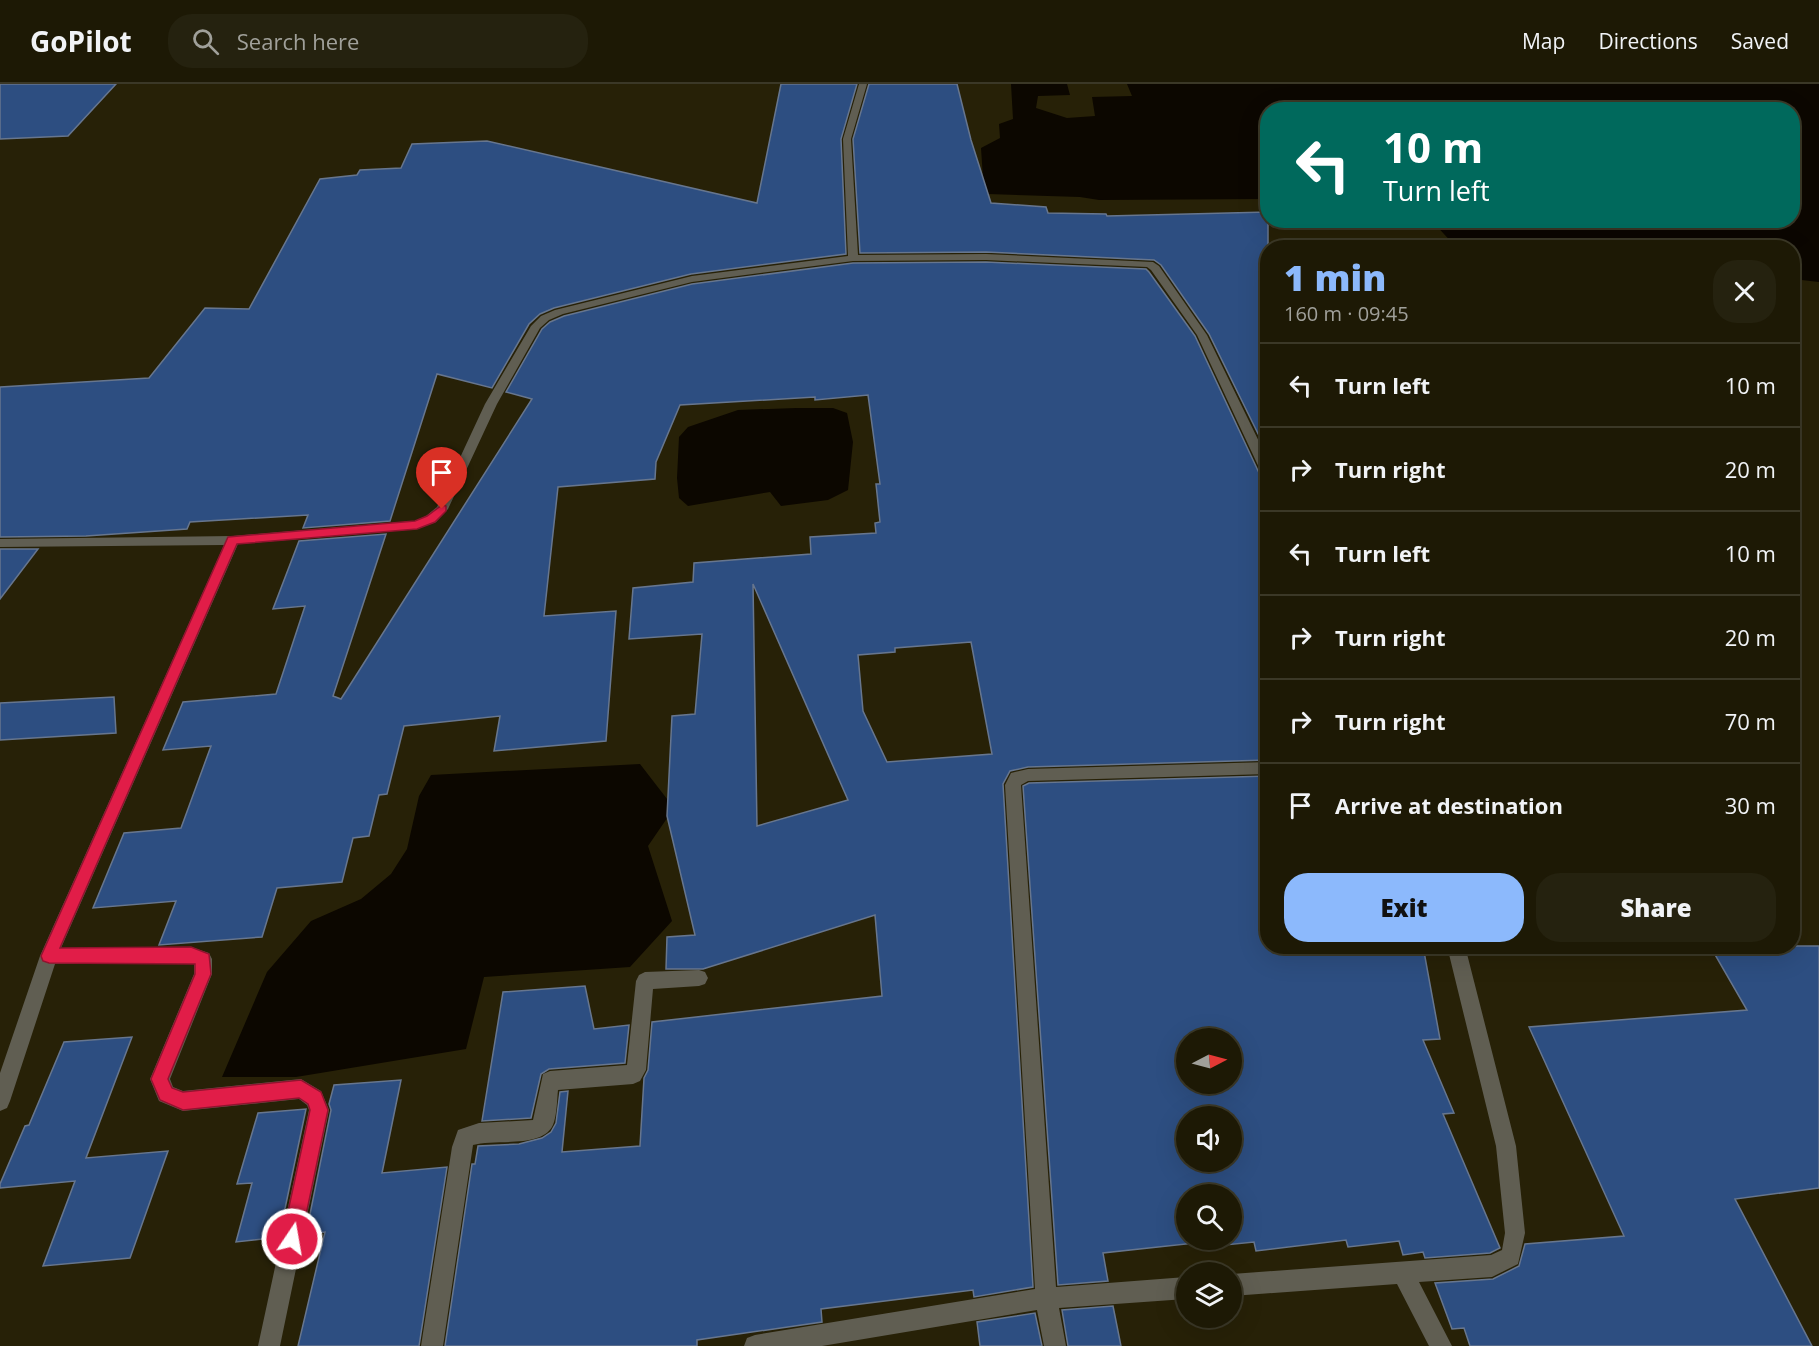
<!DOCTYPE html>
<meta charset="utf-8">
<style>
:root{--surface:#1d1905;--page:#25220f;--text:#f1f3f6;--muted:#a0a09a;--line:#3b3827;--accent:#8cb9fc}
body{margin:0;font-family:"Open Sans",sans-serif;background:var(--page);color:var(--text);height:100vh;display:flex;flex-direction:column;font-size:22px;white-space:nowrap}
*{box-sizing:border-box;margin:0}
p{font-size:20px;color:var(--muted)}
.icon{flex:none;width:33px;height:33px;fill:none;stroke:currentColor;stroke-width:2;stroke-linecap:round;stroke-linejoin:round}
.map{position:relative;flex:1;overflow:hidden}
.details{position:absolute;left:1260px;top:156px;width:540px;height:714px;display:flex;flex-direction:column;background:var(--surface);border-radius:24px;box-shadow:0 6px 24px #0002,0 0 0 2px var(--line)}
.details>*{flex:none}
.hud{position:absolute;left:1260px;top:18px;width:540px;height:126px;border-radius:24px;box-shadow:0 6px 24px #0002,0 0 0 2px var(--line);background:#00695c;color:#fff;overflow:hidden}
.needle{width:39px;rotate:84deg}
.controls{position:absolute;left:1176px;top:944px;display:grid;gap:12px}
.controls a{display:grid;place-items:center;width:66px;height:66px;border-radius:50%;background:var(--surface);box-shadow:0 6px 24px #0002,0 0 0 2px var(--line);font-size:30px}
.pin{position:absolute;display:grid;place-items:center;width:51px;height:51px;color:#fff;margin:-62px -26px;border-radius:50% 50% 50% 0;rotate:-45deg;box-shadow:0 0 6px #0007}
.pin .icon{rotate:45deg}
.me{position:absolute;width:66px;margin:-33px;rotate:12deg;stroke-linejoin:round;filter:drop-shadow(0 0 4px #0008)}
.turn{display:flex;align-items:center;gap:21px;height:126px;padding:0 24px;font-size:27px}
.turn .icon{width:78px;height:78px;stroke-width:2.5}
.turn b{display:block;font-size:42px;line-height:51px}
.round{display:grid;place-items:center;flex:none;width:63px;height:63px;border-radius:24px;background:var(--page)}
.head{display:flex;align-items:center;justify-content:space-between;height:102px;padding:0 24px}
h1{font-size:36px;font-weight:800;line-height:45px;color:var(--accent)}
.cta{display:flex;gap:12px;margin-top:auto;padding:12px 24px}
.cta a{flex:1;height:69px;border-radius:24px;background:var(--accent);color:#111;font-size:24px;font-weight:800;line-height:69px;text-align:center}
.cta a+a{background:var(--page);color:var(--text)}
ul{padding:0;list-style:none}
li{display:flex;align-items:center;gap:18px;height:84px;padding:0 24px;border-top:2px solid var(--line)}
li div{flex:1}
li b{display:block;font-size:22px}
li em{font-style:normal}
header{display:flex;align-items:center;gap:36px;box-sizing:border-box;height:84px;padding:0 30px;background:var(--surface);border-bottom:2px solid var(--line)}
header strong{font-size:28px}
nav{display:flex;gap:33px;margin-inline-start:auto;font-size:21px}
.search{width:420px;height:54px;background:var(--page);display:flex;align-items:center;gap:15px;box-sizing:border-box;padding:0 21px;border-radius:24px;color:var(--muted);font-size:22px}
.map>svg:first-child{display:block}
.water{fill:#0c0700}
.building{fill:#2d4e81;stroke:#67768e;stroke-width:1.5;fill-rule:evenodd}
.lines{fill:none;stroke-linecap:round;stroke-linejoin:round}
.street{fill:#605e52;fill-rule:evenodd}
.route{fill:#e11d48;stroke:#92132f;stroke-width:1.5}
</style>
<header>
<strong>GoPilot</strong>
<div class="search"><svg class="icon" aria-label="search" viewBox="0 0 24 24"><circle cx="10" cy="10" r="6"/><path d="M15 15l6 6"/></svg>Search here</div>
<nav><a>Map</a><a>Directions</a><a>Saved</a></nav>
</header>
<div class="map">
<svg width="1819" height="1262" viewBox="0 0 1819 1262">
<rect width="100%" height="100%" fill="#272107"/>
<g class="water">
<path d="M1011,0H1067L1070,11L1038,12L1036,24L1067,34L1095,32L1092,13L1132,12L1127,0H1819V198L1793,195L1792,164L1456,163L1432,137L1792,136V26H1268L1267,115L1099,116L1080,113L928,108L888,97L983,94L981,64L1000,54L999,40L1013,35Z"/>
<path d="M796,324H833L847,329L853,358L848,406L828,416L781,422L770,408L688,422L679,414L677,394L679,353L688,343L738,326Z"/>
<path d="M640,680L674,724L648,762L672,837L630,883L484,893L466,965L296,993H222L267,888L311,837L361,815L391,790L407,765L419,712L431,691Z"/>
</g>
<g class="building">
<path d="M0,0H116L68,52L0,55Z"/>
<path d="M781,0H857L841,55L846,170L691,190L554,224L540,230L529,240L492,304L437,290L390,437L303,444L308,431L190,438L187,445L86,452L0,453V303L149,294L205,224L249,225L320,95L357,91L360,86L401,84L412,60L487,57L757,119Z"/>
<path d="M869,0H957L971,56L991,119L1046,123L1048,129L1106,130L1107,132L1268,128V370L1209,250L1161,181L1154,176L986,168L860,169L853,55Z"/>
<path d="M986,178L1146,185L1149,188L1195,252L1260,391L1268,396V676L1028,683L1010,687L1003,700L1033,1203L974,1213L973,1206L821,1225L822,1238L697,1256V1262H445L472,1080H475L478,1062L519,1060L542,1054L551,1048L556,1039L560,1008L568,1007L562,1068L640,1062L644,994L648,986L652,938L882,912L875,831L703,885H666L667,853L695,851L667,732L672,632L695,630L702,550L629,555L633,504L693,498L694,479L811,470L810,453L876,449L875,439L880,438L876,400H880L868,311L815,316V313L680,321L656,378L655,395L558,403L544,532L616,527L606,657L494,667L500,632L404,642L387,710L379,711L369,752L353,754L342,798L277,804L262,853L159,861L176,817L93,824L124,749L181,744L211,662L163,666L183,618L276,610L305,522L273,525L299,457L386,450L333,612L341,615L532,315L506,308L542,245L550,238L564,232L692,200L853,179ZM753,500L848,716L757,742ZM971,558L992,670L887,678L863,627L858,571L895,568V564Z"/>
<path d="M0,465H38L0,515Z"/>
<path d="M114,613L116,649L0,656V619Z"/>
<path d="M1268,692V862H1423L1440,955L1423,956L1454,1029L1443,1030L1500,1164L1490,1169L1425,1174L1423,1168L1403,1171L1399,1157L1348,1163L1346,1156L1256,1167L1254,1158L1205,1163L1204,1158L1103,1169L1108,1197L1058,1201L1023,702L1029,699ZM1186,954H1232V999H1186ZM1186,1032H1232V1077H1186ZM1186,1110H1232V1155H1186Z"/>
<path d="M1710,862H1819V1104L1735,1115L1812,1262H1470L1464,1244L1452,1245L1435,1199L1493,1195L1519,1182L1525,1160L1624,1152L1529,943L1747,926Z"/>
<path d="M585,902L594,945L629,941L625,979L549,985L541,990L531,1034L482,1037L503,908Z"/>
<path d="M132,953L86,1074L168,1067L130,1174L43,1182L75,1097L0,1104V1100L25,1042L29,1041L64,958Z"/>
<path d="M401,996L382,1089L447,1083L419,1262H298L325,1148L306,1150L331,1026L329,1020L334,1001Z"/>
<path d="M306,1025L279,1153L236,1158L252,1099L237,1100L258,1029Z"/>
<path d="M1113,1222L1121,1262H1068L1062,1226Z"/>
<path d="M1035,1229L1042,1262H980L977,1238Z"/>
</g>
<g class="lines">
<g class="street">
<path d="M859,0H867L851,55L858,171L986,170L1153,178L1159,182L1207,251L1268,376V394L1262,390L1197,251L1151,186L1147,183L986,176L853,177L692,198L563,230L549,236L540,244L497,320L448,425L436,438L417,445L238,460L61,864L191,863L209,869L212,875V890L170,995L173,1003L183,1007L301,995L321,1007L329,1026L280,1262H258L309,1026L307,1021L299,1015L183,1027L159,1017L150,995L194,890V880H55L10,1017L7,1024L0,1027V989L40,872L224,461L0,463V455L233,452L415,437L426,432L437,423L485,320L531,242L541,232L555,226L692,192L848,172L843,55Z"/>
<path d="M1268,678V690L1028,697L1021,701L1056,1203L1186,1193V1215L1059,1224L1066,1262H1044L1037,1226L822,1262H744L747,1254L755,1251L1035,1205L1005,701L1011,689L1028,685Z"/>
<path d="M1447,862H1465L1516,1062L1525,1149L1518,1180L1492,1193L1419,1198L1452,1262H1429L1397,1200L1232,1212V1190L1491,1171L1502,1166L1505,1149L1496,1062Z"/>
<path d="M699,886L705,888L708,894L705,900L699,902L653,905L646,986L640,997L633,1000L558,1006C557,1016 557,1028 554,1038C546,1066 495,1054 473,1061L443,1262H421L452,1063L458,1046L479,1039L533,1036L543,990L550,987L627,981L636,897L639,891L645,888Z"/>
</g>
</g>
<path class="route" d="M442,421L446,422V427L435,438L417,445L237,460L60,864L191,863L209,870L211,890L168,995L172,1004L183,1008L301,996L321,1008L328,1026L301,1155L298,1161L292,1164L285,1161L282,1155L310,1026L308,1020L299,1014L183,1026L160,1016L151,995L195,890V880L49,879L43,877L41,872L228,453L415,437L427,432Z"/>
</svg>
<div class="controls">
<a><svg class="needle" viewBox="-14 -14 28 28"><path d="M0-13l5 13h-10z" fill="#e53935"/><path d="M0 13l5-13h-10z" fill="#a0a09a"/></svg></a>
<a><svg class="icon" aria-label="sound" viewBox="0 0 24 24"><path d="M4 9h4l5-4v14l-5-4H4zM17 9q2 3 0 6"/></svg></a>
<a><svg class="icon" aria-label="search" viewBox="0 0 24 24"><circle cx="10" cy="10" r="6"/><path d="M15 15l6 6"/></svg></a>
<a><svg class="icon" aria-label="layers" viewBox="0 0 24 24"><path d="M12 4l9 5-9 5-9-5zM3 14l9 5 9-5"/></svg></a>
</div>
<div class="pin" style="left:442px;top:425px;background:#d93025"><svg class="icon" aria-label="arrive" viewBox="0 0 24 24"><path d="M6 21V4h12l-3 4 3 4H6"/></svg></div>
<svg class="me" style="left:292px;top:1155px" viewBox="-20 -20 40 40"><circle r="17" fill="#e11d48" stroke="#fff" stroke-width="3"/><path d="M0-11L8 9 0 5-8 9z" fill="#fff"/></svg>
<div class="hud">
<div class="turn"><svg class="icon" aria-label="left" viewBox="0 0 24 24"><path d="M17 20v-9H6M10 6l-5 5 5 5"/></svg><div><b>10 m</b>Turn left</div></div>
</div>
<section class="details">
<div class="head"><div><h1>1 min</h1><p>160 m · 09:45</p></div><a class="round"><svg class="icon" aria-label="close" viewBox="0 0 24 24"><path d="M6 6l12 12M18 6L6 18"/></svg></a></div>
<ul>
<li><svg class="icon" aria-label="left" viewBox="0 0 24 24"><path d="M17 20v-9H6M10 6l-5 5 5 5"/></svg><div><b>Turn left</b></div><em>10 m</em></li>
<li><svg class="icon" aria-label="right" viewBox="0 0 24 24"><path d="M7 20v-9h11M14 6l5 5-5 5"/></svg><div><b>Turn right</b></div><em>20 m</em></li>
<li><svg class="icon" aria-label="left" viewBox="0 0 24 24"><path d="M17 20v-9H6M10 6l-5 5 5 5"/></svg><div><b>Turn left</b></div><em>10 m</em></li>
<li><svg class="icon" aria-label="right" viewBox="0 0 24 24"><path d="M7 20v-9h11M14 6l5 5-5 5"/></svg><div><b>Turn right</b></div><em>20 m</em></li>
<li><svg class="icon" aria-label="right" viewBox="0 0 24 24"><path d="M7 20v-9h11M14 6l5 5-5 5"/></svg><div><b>Turn right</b></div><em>70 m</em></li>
<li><svg class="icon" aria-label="arrive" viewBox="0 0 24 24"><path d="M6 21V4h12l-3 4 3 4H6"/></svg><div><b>Arrive at destination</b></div><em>30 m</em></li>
</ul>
<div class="cta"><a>Exit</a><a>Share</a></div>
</section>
</div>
